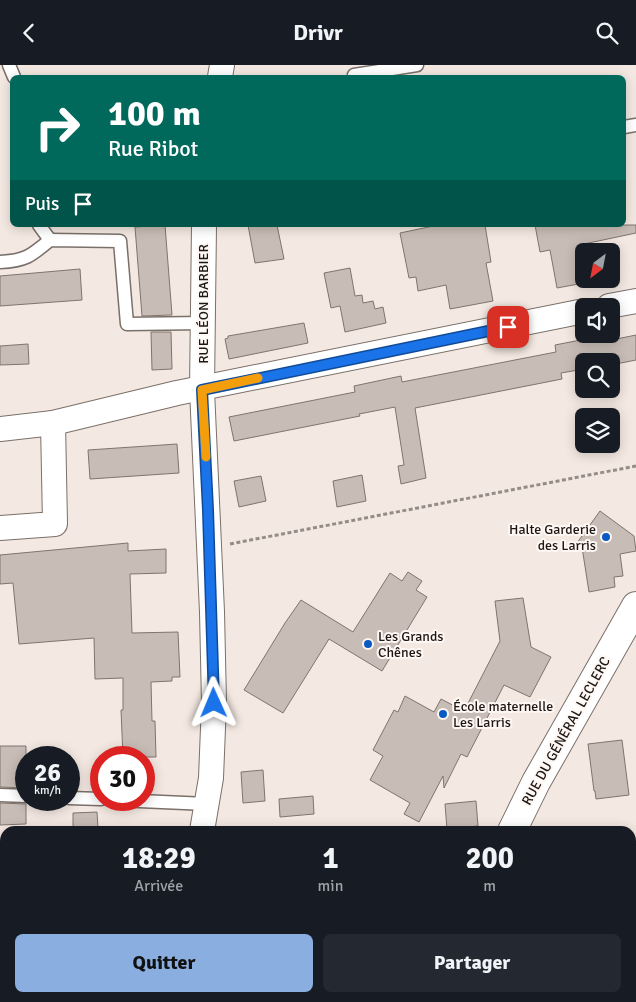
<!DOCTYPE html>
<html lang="fr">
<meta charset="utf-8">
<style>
:root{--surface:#171b24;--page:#242831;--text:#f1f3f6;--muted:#9ea1a6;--accent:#8aaee0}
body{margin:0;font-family:Signika,sans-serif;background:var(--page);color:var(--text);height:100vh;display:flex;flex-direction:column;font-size:19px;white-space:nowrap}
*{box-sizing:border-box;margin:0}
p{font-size:16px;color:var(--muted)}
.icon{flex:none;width:28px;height:28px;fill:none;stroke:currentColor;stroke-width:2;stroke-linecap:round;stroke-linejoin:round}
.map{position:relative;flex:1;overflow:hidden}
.drawer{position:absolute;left:0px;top:761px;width:636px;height:176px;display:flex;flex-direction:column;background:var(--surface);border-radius:15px 15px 0 0;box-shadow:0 2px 12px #0003}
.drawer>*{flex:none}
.guide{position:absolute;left:10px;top:10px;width:616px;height:152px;border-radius:8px;box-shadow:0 2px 12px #0003;background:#00695c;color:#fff;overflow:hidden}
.needle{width:32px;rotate:212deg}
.fabs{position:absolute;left:575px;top:178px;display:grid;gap:10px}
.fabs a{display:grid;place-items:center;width:45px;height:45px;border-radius:8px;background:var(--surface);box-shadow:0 2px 12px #0003;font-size:25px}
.speed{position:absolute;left:15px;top:681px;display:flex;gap:10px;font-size:25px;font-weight:700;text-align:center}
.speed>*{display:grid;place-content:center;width:65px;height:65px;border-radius:50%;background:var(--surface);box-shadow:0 2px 12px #0003;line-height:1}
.speed small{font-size:12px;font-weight:400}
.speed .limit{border:8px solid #d22;background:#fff;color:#111}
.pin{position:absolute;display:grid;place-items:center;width:42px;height:42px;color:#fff;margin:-21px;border-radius:10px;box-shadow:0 2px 8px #0006}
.me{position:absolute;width:55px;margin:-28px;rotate:359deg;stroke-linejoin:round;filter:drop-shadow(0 0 4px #0008)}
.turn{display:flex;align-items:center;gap:18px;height:105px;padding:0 15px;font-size:22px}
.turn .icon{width:65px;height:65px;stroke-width:2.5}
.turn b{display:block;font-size:35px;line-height:42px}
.then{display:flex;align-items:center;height:48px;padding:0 15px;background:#0003;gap:10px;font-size:19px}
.eta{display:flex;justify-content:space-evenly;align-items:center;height:85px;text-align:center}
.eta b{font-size:30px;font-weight:700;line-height:35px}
.action{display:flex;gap:10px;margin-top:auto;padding:10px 15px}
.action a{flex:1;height:58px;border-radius:8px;background:var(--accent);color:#111;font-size:20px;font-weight:700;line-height:58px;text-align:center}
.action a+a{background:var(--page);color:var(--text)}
header{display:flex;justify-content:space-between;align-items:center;height:65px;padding:0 15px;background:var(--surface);font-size:22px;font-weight:700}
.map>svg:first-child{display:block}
.green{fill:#f1bf9f}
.building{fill:#c8bdb6;stroke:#7f746e}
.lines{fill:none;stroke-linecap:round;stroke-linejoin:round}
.lane-casing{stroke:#7a7069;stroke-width:15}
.street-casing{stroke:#7a7069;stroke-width:26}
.secondary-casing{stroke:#7a7069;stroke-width:30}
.path{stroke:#948d87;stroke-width:3;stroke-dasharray:4 2.5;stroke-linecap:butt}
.lane{stroke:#fff;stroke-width:12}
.street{stroke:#fff;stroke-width:24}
.secondary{stroke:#fff;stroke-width:28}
.route-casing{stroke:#114b97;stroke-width:12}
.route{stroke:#1a73e8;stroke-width:9}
.slow{stroke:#f59e0b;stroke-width:9}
.poi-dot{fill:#0b5ac4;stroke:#fef7f3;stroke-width:2}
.labels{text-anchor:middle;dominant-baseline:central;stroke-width:4;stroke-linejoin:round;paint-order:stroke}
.street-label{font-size:14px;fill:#1b1714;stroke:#fef7f3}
.poi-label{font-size:14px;fill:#1b1714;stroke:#fef7f3;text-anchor:start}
</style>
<header><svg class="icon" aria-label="back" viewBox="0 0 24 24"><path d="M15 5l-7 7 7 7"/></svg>Drivr<svg class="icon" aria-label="search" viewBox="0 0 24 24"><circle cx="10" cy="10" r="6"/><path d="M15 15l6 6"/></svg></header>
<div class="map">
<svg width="636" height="937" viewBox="0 0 636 937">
<rect width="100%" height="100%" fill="#f4e9e2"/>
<path class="green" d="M631,891H636V937H447L450,932H631Z"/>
<g class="building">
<path d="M165,160L172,250L142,251L135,162Z"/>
<path d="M248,160H277L284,194L255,198Z"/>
<path d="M438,160H485L491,197L486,198L493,236L450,244L446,220L418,226L416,212L409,213L400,168Z"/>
<path d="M535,160H636V168L584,179V218L557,223L550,185L540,187Z"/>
<path d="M350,203L355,231L362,230L363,238L373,236L375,244L383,242L386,258L345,267L340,241L331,243L324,208Z"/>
<path d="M80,204L82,235L0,241V211Z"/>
<path d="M304,258L308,278L229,294L225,274L228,273V271Z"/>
<path d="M151,267H171L172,304L152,305Z"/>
<path d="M636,270V295L611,300V296H584V304L561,308L562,314L415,343L426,413L401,419L398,401L404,400L395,342L359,349L360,351L234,376L229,352L355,327L354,321L401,311L402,317L556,287L555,280L601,271L602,277Z"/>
<path d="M28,279L29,299L0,300V281Z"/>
<path d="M177,379L179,408L90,414L88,385Z"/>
<path d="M362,410L366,436L337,442L333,416Z"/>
<path d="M261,411L266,436L239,442L234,416Z"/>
<path d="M600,446L634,471L636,486L620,489L623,511L614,512L615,522L589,527L582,482L577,478Z"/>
<path d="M128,478V486L166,484V508L130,509L132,568L178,567L180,612H172V616L151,617L152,656H155L156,692H123L121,645H123V613L95,614L94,573L19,579L13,518L0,519V490Z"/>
<path d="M408,507L422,516L416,525L427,532L382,606L329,574L283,648L244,625L285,558L301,535L353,567L390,508L402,516Z"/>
<path d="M523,533L531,582L551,592L530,632L504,620L467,692L461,689L444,723L443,711L419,757L404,749L410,738L370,715L383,691L373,685L394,645L398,647L405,631L434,647L441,634L464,646L500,576L495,536Z"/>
<path d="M622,675L629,730L596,734L595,726H594L588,679Z"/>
<path d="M0,681H26V723L0,722Z"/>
<path d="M263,705L265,736L243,738L241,707Z"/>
<path d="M313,731L314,749L280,752L279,734Z"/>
<path d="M476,736L478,761L447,764L445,739Z"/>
<path d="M0,738L26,739V759L0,760Z"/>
<path d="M97,747L98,763L73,764V748Z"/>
</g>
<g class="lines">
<g class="lane-casing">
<g id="lane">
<path d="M9,0L14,12"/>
<path d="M354,10L417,0"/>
<path d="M624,62L636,60"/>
<path d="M39,160L50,175"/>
<path d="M0,197C25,196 31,191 50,175L120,176L127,259L203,258"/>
<path d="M0,730L26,731"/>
<path d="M69,733L101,734"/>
<path d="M117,735L207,739"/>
</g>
</g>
<g class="street-casing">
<g id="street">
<path d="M220,12L222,0"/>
<path d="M609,241L636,236"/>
<path d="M0,364L53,358L177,328L584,246"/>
<path d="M0,463L55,459L53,358"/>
<path d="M202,766L211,713L214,638L212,547L202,325L204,160"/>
<path d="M136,937L199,932"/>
</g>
</g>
<g class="secondary-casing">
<g id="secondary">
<path d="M512,766L536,717L636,541"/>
<path d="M432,937L434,932"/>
</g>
</g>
<g class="path">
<path d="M230,479L636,401"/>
<path d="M631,928H636"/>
<path d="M487,932L500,937"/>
<path d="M545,937L590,932"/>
</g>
<use href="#lane" class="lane"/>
<use href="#street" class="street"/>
<use href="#secondary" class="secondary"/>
</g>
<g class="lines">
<g class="route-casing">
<path id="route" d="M214,638L208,445L202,325L508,262"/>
</g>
<use href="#route" class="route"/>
<path class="slow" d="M206,392L202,325L258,313"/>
</g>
<g class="poi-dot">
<circle cx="606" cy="472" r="5"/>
<circle cx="368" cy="579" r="5"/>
<circle cx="443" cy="649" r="5"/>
</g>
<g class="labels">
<g class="street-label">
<text transform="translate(203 239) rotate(-90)">RUE LÉON BARBIER</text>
<text transform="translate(566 666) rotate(-61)">RUE DU GÉNÉRAL LECLERC</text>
</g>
<g class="poi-label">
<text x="596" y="464" text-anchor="end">Halte Garderie<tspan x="596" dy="16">des Larris</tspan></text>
<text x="378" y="571">Les Grands<tspan x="378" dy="16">Chênes</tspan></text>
<text x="453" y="641">École maternelle<tspan x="453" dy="16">Les Larris</tspan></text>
</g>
</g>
</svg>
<div class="fabs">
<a><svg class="needle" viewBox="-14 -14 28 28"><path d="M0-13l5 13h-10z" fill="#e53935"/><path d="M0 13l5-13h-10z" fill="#9ea1a6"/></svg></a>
<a><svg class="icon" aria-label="sound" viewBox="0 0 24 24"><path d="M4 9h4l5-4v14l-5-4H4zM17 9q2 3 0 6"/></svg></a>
<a><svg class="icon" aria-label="search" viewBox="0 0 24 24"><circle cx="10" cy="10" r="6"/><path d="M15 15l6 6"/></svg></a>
<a><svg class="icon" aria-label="layers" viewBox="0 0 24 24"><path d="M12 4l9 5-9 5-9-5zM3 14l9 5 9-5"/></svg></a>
</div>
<div class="speed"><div>26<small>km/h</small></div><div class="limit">30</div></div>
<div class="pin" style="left:508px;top:262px;background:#d93025"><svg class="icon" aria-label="arrive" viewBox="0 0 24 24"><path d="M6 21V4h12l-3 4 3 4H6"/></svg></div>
<svg class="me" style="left:214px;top:638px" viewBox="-20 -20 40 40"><path d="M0-17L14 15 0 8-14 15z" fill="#1a73e8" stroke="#fff" stroke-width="4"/></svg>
<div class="guide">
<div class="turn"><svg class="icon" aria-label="right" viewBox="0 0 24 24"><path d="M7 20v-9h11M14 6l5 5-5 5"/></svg><div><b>100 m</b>Rue Ribot</div></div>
<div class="then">Puis<svg class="icon" aria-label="arrive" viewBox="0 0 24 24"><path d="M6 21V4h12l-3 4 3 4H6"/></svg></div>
</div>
<section class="drawer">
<div class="eta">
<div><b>18:29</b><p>Arrivée</p></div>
<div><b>1</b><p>min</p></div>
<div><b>200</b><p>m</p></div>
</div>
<div class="action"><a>Quitter</a><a>Partager</a></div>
</section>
</div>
